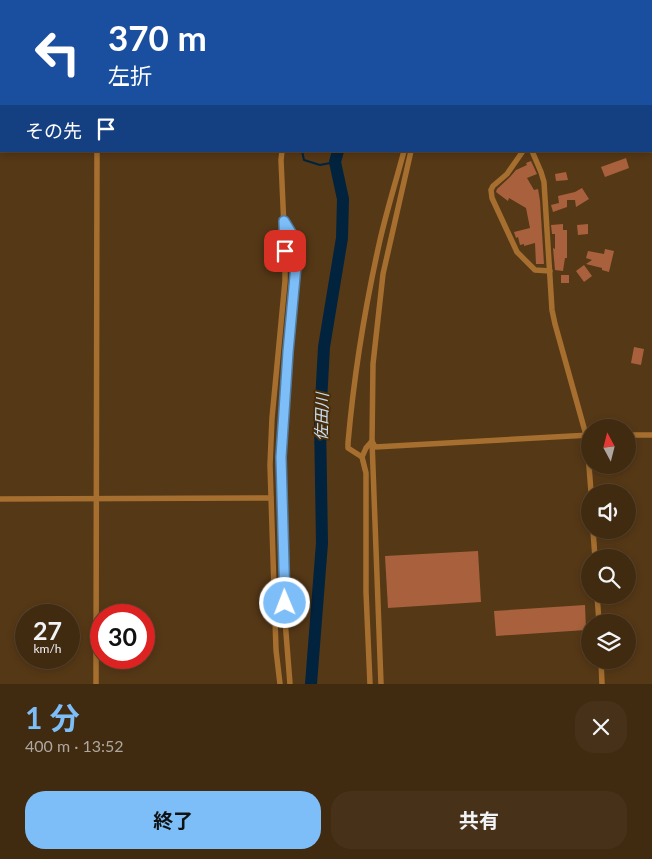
<!DOCTYPE html>
<html lang="ja">
<meta charset="utf-8">
<style>
:root{--surface:#402a10;--page:#473219;--text:#f1f3f6;--muted:#aea79f;--line:#594630;--accent:#7dbef9}
body{margin:0;font-family:Lato,"Noto Sans JP",sans-serif;background:var(--page);color:var(--text);height:100vh;display:flex;flex-direction:column;font-size:19px;white-space:nowrap}
*{box-sizing:border-box;margin:0}
p{font-size:16px;color:var(--muted)}
.icon{flex:none;width:28px;height:28px;fill:none;stroke:currentColor;stroke-width:2;stroke-linecap:round;stroke-linejoin:round}
.map{position:relative;height:684px;overflow:hidden}
.sheet{display:flex;flex-direction:column;background:var(--surface);flex:1}
.sheet>*{flex:none}
.hud{position:absolute;left:0px;top:0px;width:652px;height:152px;box-shadow:0 2px 8px #0003,0 0 0 1px var(--line);background:#1a4fa0;color:#fff;overflow:hidden}
.needle{width:32px;rotate:353deg}
.controls{position:absolute;left:581px;top:419px;display:grid;gap:10px}
.controls a{display:grid;place-items:center;width:55px;height:55px;border-radius:50%;background:var(--surface);box-shadow:0 2px 8px #0003,0 0 0 1px var(--line);font-size:25px}
.speed{position:absolute;left:15px;top:604px;display:flex;gap:10px;font-size:25px;font-weight:700;text-align:center}
.speed>*{display:grid;place-content:center;width:65px;height:65px;border-radius:50%;background:var(--surface);box-shadow:0 2px 8px #0003,0 0 0 1px var(--line);line-height:1}
.speed small{font-size:12px;font-weight:400}
.speed .limit{border:8px solid #d22;background:#fff;color:#111}
.pin{position:absolute;display:grid;place-items:center;width:42px;height:42px;color:#fff;margin:-21px;border-radius:10px;box-shadow:0 2px 8px #0006}
.me{position:absolute;width:55px;margin:-28px;rotate:359deg;stroke-linejoin:round;filter:drop-shadow(0 0 4px #0008)}
.turn{display:flex;align-items:center;gap:18px;height:105px;padding:0 25px;font-size:22px}
.turn .icon{width:65px;height:65px;stroke-width:2.5}
.turn b{display:block;font-size:35px;line-height:42px}
.then{display:flex;align-items:center;height:48px;padding:0 25px;background:#0003;gap:10px;font-size:19px}
.round{display:grid;place-items:center;flex:none;width:52px;height:52px;border-radius:20px;background:var(--page)}
.summary{display:flex;align-items:center;justify-content:space-between;height:85px;padding:0 25px}
h1{font-size:30px;font-weight:700;line-height:38px;color:var(--accent)}
.action{display:flex;gap:10px;margin-top:auto;padding:10px 25px}
.action a{flex:1;height:58px;border-radius:20px;background:var(--accent);color:#111;font-size:20px;font-weight:700;line-height:58px;text-align:center}
.action a+a{background:var(--page);color:var(--text)}
.map>svg:first-child{display:block}
.built{fill:#62411b}
.lines{fill:none;stroke-linecap:round;stroke-linejoin:round}
.stream{stroke:#02233e;stroke-width:2}
.river{stroke:#02233e;stroke-width:12}
.building{fill:#a8613c}
.minor{stroke:#a66f2f;stroke-width:5.5}
.secondary{stroke:#a66f2f;stroke-width:8}
.route-casing{stroke:#517ca2;stroke-width:12}
.route{stroke:#7dbef9;stroke-width:9}
.labels{text-anchor:middle;dominant-baseline:central;stroke-width:4;stroke-linejoin:round;paint-order:stroke}
.water-label{font-size:16px;font-style:italic;fill:#c8def4;stroke:#4a2e0a}
</style>
<div class="map">
<svg width="652" height="684" viewBox="0 0 652 684">
<rect width="100%" height="100%" fill="#553816"/>
<path class="built" d="M181,0H345L344,1H181Z"/>
<g class="lines">
<g class="stream">
<path d="M347,1L348,0"/>
<path d="M302,151L304,160L320,165L335,162"/>
</g>
<g class="river">
<path d="M409,1L410,0"/>
<path d="M311,684L322,543L320,420L324,347L342,238L343,199L335,162L338,151"/>
</g>
</g>
<g class="building">
<path d="M626,158L629,168L605,177L601,167Z"/>
<path d="M531,161L537,174L527,178L534,190L538,189L540,201L544,264H536L535,243L524,246V244L520,245L518,237L516,238L514,232L530,228L526,208L509,198L508,201L496,192L497,189L510,177L516,170L527,165L526,163Z"/>
<path d="M566,172L568,180L556,181L555,174Z"/>
<path d="M582,188L589,199L576,207L575,200H567V207L553,212L551,205L559,203L558,196L575,192Z"/>
<path d="M563,224V230H567V258H565L563,271L555,270L553,248L555,249V234H552L551,225Z"/>
<path d="M588,224V234L578,235L577,225Z"/>
<path d="M605,249L614,251L609,272L602,270V268L586,264L592,260L586,258L588,251L604,254Z"/>
<path d="M584,265L592,276L584,282L576,271Z"/>
<rect x="561" y="275" width="8" height="8"/>
<path d="M634,347L644,349L641,365L631,363Z"/>
<path d="M478,551L481,602L388,608L385,556Z"/>
<path d="M585,605L586,630L496,636L494,611Z"/>
</g>
<g class="lines">
<g class="minor">
<path d="M161,0V1"/>
<path d="M97,1V0"/>
<path d="M175,1L176,0"/>
<path d="M498,1V0"/>
<path d="M651,100H652"/>
<path d="M523,151L507,174L493,186L491,190L492,198L517,252L535,270L550,271"/>
<path d="M532,151L541,172L544,182L552,310L555,324L586,435L588,453L591,492"/>
<path d="M284,221L298,244L294,284L284,403L281,457L285,620L290,684"/>
<path d="M628,435H652"/>
<path d="M373,443L375,447L590,435"/>
<path d="M362,457L366,448L372,441"/>
<path d="M0,499L271,498"/>
<path d="M593,530L595,558"/>
<path d="M597,595L599,622"/>
<path d="M601,660L602,684"/>
<path d="M96,684L97,151"/>
<path d="M280,684L276,650L270,465L272,418L285,281V251L281,160L282,151"/>
<path d="M370,684L366,592V473L362,457L348,448V443C354,374 365,307 380,240C387,210 396,181 404,151"/>
<path d="M381,684L372,441L373,364L383,274L411,151"/>
</g>
<g class="secondary">
<path d="M448,0L450,1"/>
<path d="M651,67H652"/>
</g>
</g>
<g class="lines">
<g class="route-casing">
<path id="route" d="M285,603L281,457L288,352L298,244L284,221L285,251"/>
</g>
<use href="#route" class="route"/>
</g>
<g class="labels">
<g class="water-label">
<text transform="translate(321 417) rotate(-89)">佐田川</text>
</g>
</g>
</svg>
<div class="controls">
<a><svg class="needle" viewBox="-14 -14 28 28"><path d="M0-13l5 13h-10z" fill="#e53935"/><path d="M0 13l5-13h-10z" fill="#aea79f"/></svg></a>
<a><svg class="icon" aria-label="sound" viewBox="0 0 24 24"><path d="M4 9h4l5-4v14l-5-4H4zM17 9q2 3 0 6"/></svg></a>
<a><svg class="icon" aria-label="search" viewBox="0 0 24 24"><circle cx="10" cy="10" r="6"/><path d="M15 15l6 6"/></svg></a>
<a><svg class="icon" aria-label="layers" viewBox="0 0 24 24"><path d="M12 4l9 5-9 5-9-5zM3 14l9 5 9-5"/></svg></a>
</div>
<div class="speed"><div>27<small>km/h</small></div><div class="limit">30</div></div>
<div class="pin" style="left:285px;top:251px;background:#d93025"><svg class="icon" aria-label="arrive" viewBox="0 0 24 24"><path d="M6 21V4h12l-3 4 3 4H6"/></svg></div>
<svg class="me" style="left:285px;top:603px" viewBox="-20 -20 40 40"><circle r="17" fill="#7dbef9" stroke="#fff" stroke-width="3"/><path d="M0-11L8 9 0 5-8 9z" fill="#fff"/></svg>
<div class="hud">
<div class="turn"><svg class="icon" aria-label="left" viewBox="0 0 24 24"><path d="M17 20v-9H6M10 6l-5 5 5 5"/></svg><div><b>370 m</b>左折</div></div>
<div class="then">その先<svg class="icon" aria-label="arrive" viewBox="0 0 24 24"><path d="M6 21V4h12l-3 4 3 4H6"/></svg></div>
</div>
</div>
<section class="sheet">
<div class="summary"><div><h1>1 分</h1><p>400 m · 13:52</p></div><a class="round"><svg class="icon" aria-label="close" viewBox="0 0 24 24"><path d="M6 6l12 12M18 6L6 18"/></svg></a></div>
<div class="action"><a>終了</a><a>共有</a></div>
</section>
